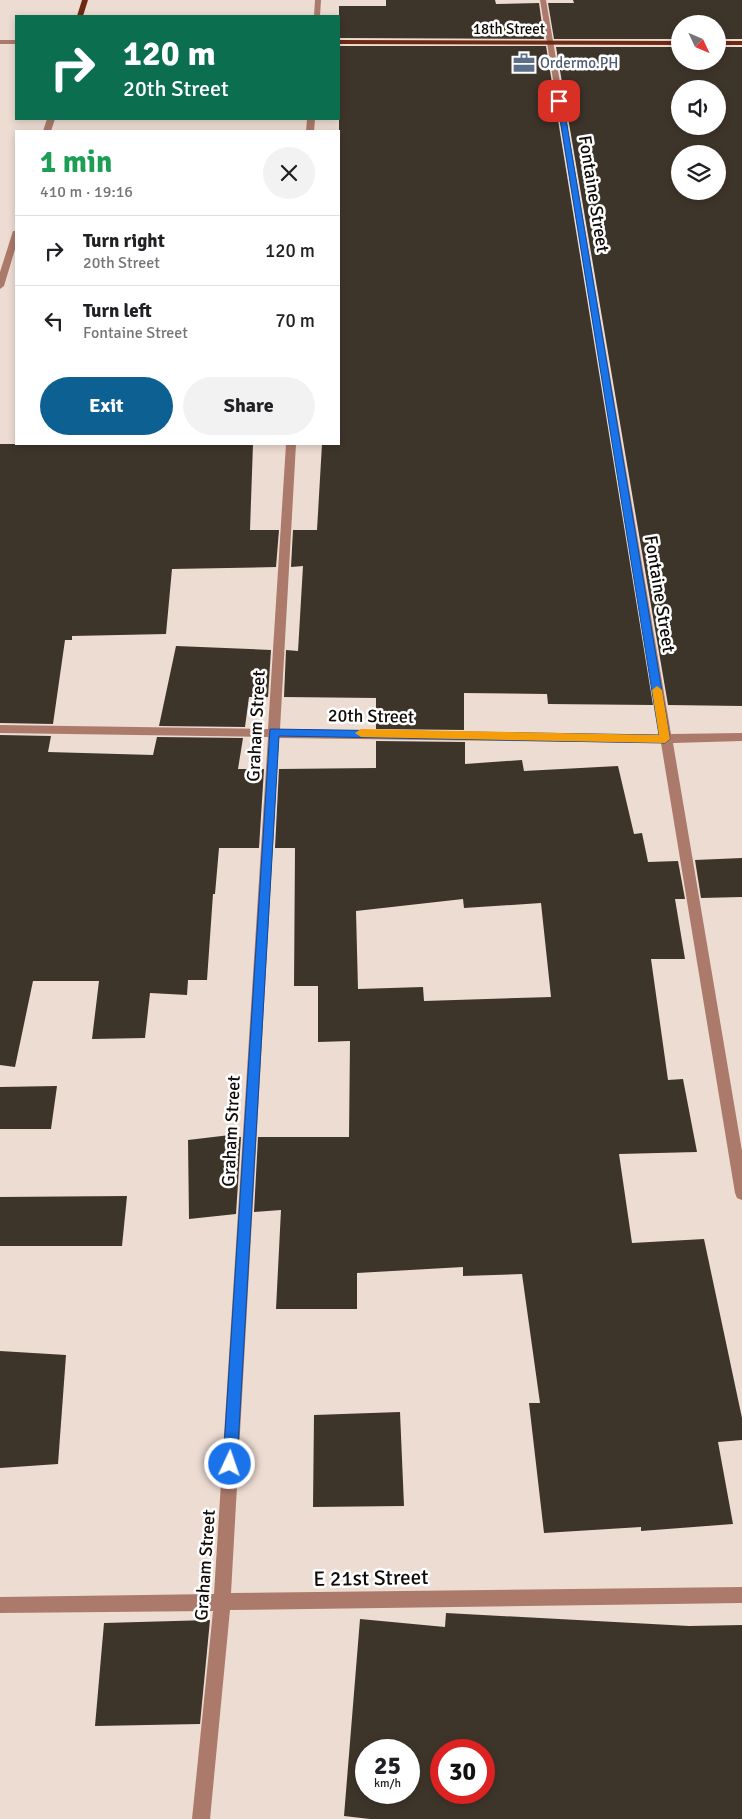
<!DOCTYPE html>
<meta charset="utf-8">
<style>
:root{--surface:#fff;--page:#f2f2f2;--text:#202124;--muted:#757577;--line:#e0e0e0;--accent:#0d6092}
body{margin:0;font-family:Signika,sans-serif;background:var(--page);color:var(--text);height:100vh;display:flex;flex-direction:column;font-size:19px;white-space:nowrap}
*{box-sizing:border-box;margin:0}
p{font-size:16px;color:var(--muted)}
.icon{flex:none;width:28px;height:28px;fill:none;stroke:currentColor;stroke-width:2;stroke-linecap:round;stroke-linejoin:round}
.map{position:relative;flex:1;overflow:hidden}
.side{position:absolute;left:15px;top:130px;width:325px;height:315px;display:flex;flex-direction:column;background:var(--surface);border-radius:0px;box-shadow:0 2px 8px #0003}
.side>*{flex:none}
.banner{position:absolute;left:15px;top:15px;width:325px;height:105px;border-radius:0px;box-shadow:0 2px 8px #0003;background:#0b6e4f;color:#fff;overflow:hidden}
.needle{width:32px;rotate:134deg}
.fabs{position:absolute;left:671px;top:15px;display:grid;gap:10px}
.fabs a{display:grid;place-items:center;width:55px;height:55px;border-radius:50%;background:var(--surface);box-shadow:0 2px 8px #0003;font-size:25px}
.speed{position:absolute;left:355px;top:1739px;display:flex;gap:10px;font-size:25px;font-weight:700;text-align:center}
.speed>*{display:grid;place-content:center;width:65px;height:65px;border-radius:50%;background:var(--surface);box-shadow:0 2px 8px #0003;line-height:1}
.speed small{font-size:12px;font-weight:400}
.speed .limit{border:8px solid #d22;background:#fff;color:#111}
.pin{position:absolute;display:grid;place-items:center;width:42px;height:42px;color:#fff;margin:-21px;border-radius:10px;box-shadow:0 2px 8px #0006}
.me{position:absolute;width:55px;margin:-28px;rotate:3deg;stroke-linejoin:round;filter:drop-shadow(0 0 4px #0008)}
.turn{display:flex;align-items:center;gap:18px;height:105px;padding:0 25px;font-size:22px}
.turn .icon{width:65px;height:65px;stroke-width:2.5}
.turn b{display:block;font-size:35px;line-height:42px}
.round{display:grid;place-items:center;flex:none;width:52px;height:52px;border-radius:26px;background:var(--page)}
.summary{display:flex;align-items:center;justify-content:space-between;height:85px;padding:0 25px}
h1{font-size:30px;font-weight:800;line-height:38px;color:#1e9e55}
.button{display:flex;gap:10px;margin-top:auto;padding:10px 25px}
.button a{flex:1;height:58px;border-radius:30px;background:var(--accent);color:#fff;font-size:20px;font-weight:800;line-height:58px;text-align:center}
.button a+a{background:var(--page);color:var(--text)}
ul{padding:0;list-style:none}
li{display:flex;align-items:center;gap:15px;height:70px;padding:0 25px;border-top:1px solid var(--line)}
li div{flex:1}
li b{display:block;font-size:19px}
li em{font-style:normal}
.map>svg:first-child{display:block}
.building{fill:#3e352a;fill-rule:evenodd}
.lines{fill:none;stroke-linecap:round;stroke-linejoin:round}
.minor{fill:#ac7a6a;fill-rule:evenodd}
.major{fill:#6d2912;fill-rule:evenodd}
.route{fill:#1a73e8;stroke:#114b97}
.slow{fill:#f59e0b}
.labels{text-anchor:middle;dominant-baseline:central;stroke-width:5;stroke-linejoin:round;paint-order:stroke}
.far-street-label{font-size:15px;fill:#110b08;stroke:#fff}
.far-service-label{font-size:15px;fill:#4e5e75;stroke:#fff;text-anchor:start}
.street-label{font-size:18px;fill:#110b08;stroke:#fff}
.near-street-label{font-size:21px;fill:#110b08;stroke:#fff}
</style>
<div class="map">
<svg width="742" height="1819" viewBox="0 0 742 1819">
<rect width="100%" height="100%" fill="#eddcd2"/>
<g class="building">
<path d="M386,0H495L496,4L539,3L544,39L339,38V6H386Z"/>
<path d="M573,0H742V39H718V24H680V39H554L548,3H574Z"/>
<path d="M339,46H546L653,705L548,704L547,694L464,693V730L376,729V698L284,697L286,650L298,651L303,566L291,567L293,530H317L322,444H339Z"/>
<path d="M556,47H680V61H718V47H742V706L668,705ZM680,89H718V126H680ZM680,154H718V191H680Z"/>
<path d="M0,444H253L250,530H279L276,567L172,569L166,634L72,636V640H65L53,724L0,723Z"/>
<path d="M176,646L271,650L268,697H249L245,727L159,726Z"/>
<path d="M0,735L51,736L48,752L153,755L157,737L243,738L238,769H264L259,848H219L215,894H213L207,980H188L187,995L150,993L145,1038L92,1039L99,981H33L15,1067L0,1065Z"/>
<path d="M376,741L465,742V764L522,760L524,771L618,766L634,834L642,833L648,862L678,861L685,899H675L685,959H651L668,1080L683,1079L697,1152L619,1154L632,1243L704,1239L742,1418V1440L718,1442L733,1524L641,1531V1527L544,1533L529,1403H540L522,1274L463,1276V1267L357,1273V1309H276L281,1210L254,1212L258,1137H349L350,1041L318,1042V986H294L295,848H275L279,769L376,768ZM463,899L464,908L541,903L551,997L424,1001L423,987L358,989L356,911Z"/>
<path d="M742,858V897L701,898L695,860Z"/>
<path d="M57,1086L51,1129H0V1087Z"/>
<path d="M230,1135V1137H241L236,1214L189,1219L188,1140Z"/>
<path d="M127,1196L122,1246H0V1197Z"/>
<path d="M0,1351L66,1355L58,1464L0,1468Z"/>
<path d="M400,1412L404,1506L313,1507L314,1415Z"/>
<path d="M446,1613L689,1626L742,1625V1819H370L344,1816L360,1619L445,1627ZM366,1750H409V1792H366ZM441,1750H484V1792H441Z"/>
<path d="M210,1620L200,1724L95,1726L104,1623Z"/>
</g>
<g class="lines">
<g class="minor">
<path d="M315,0H321L320,16H314Z"/>
<path d="M540,0H546L671,734L742,733V741L673,743L742,1151V1200L737,1198L735,1193L661,743L279,738L231,1593L742,1587V1603L230,1610L210,1819H192L213,1611L0,1613V1597L214,1594L268,737L0,733V725L268,729L286,444H296L280,729L660,735Z"/>
<rect x="0" y="40" width="16" height="4"/>
<path d="M47,119H55L51,131H43Z"/>
<path d="M307,119H315L314,131H306Z"/>
<path d="M13,231H16V246L4,286L0,289V272Z"/>
</g>
<g class="major">
<path d="M82,0H88L83,16H77Z"/>
<path d="M339,40L680,41V45L339,44Z"/>
<rect x="718" y="41" width="24" height="4"/>
</g>
</g>
<path class="route" d="M557,100L563,101L670,739L665,743L279,736L237,1464L235,1469L230,1471L225,1469L223,1464L270,729L659,735Z"/>
<path class="slow" d="M657,686L662,690L670,739L665,743L361,737L355,733L361,729L659,735L652,690Z"/>
<defs>
<g id="office-bare" transform="scale(1.725)"><path d="M-6-3h4V-5.5h4V-3h4V5H-6ZM-1-4.5V-3h2v-1.5ZM-6 0V1H6V0Z" fill="#5c6f8a" stroke="#fff" stroke-width="2.5" paint-order="stroke"/></g>
</defs>
<g fill-rule="evenodd">
<use href="#office-bare" x="524" y="63"/>
</g>
<g class="labels">
<g class="far-street-label">
<text x="509" y="29">18th Street</text>
</g>
<g class="far-service-label">
<text x="540" y="63">Ordermo.PH</text>
</g>
<g class="street-label">
<text transform="translate(594 194) rotate(81)">Fontaine Street</text>
<text transform="translate(660 594) rotate(81)">Fontaine Street</text>
<text transform="translate(371 716) rotate(1)">20th Street</text>
<text transform="translate(256 726) rotate(-87)">Graham Street</text>
<text transform="translate(231 1131) rotate(-87)">Graham Street</text>
<text transform="translate(205 1565) rotate(-86)">Graham Street</text>
</g>
<g class="near-street-label">
<text transform="translate(371 1578) rotate(-1)">E 21st Street</text>
</g>
</g>
</svg>
<div class="fabs">
<a><svg class="needle" viewBox="-14 -14 28 28"><path d="M0-13l5 13h-10z" fill="#e53935"/><path d="M0 13l5-13h-10z" fill="#757577"/></svg></a>
<a><svg class="icon" aria-label="sound" viewBox="0 0 24 24"><path d="M4 9h4l5-4v14l-5-4H4zM17 9q2 3 0 6"/></svg></a>
<a><svg class="icon" aria-label="layers" viewBox="0 0 24 24"><path d="M12 4l9 5-9 5-9-5zM3 14l9 5 9-5"/></svg></a>
</div>
<div class="speed"><div>25<small>km/h</small></div><div class="limit">30</div></div>
<div class="pin" style="left:559px;top:101px;background:#d93025"><svg class="icon" aria-label="arrive" viewBox="0 0 24 24"><path d="M6 21V4h12l-3 4 3 4H6"/></svg></div>
<svg class="me" style="left:230px;top:1464px" viewBox="-20 -20 40 40"><circle r="17" fill="#1a73e8" stroke="#fff" stroke-width="3"/><path d="M0-11L8 9 0 5-8 9z" fill="#fff"/></svg>
<div class="banner">
<div class="turn"><svg class="icon" aria-label="right" viewBox="0 0 24 24"><path d="M7 20v-9h11M14 6l5 5-5 5"/></svg><div><b>120 m</b>20th Street</div></div>
</div>
<section class="side">
<div class="summary"><div><h1>1 min</h1><p>410 m · 19:16</p></div><a class="round"><svg class="icon" aria-label="close" viewBox="0 0 24 24"><path d="M6 6l12 12M18 6L6 18"/></svg></a></div>
<ul>
<li><svg class="icon" aria-label="right" viewBox="0 0 24 24"><path d="M7 20v-9h11M14 6l5 5-5 5"/></svg><div><b>Turn right</b><p>20th Street</p></div><em>120 m</em></li>
<li><svg class="icon" aria-label="left" viewBox="0 0 24 24"><path d="M17 20v-9H6M10 6l-5 5 5 5"/></svg><div><b>Turn left</b><p>Fontaine Street</p></div><em>70 m</em></li>
</ul>
<div class="button"><a>Exit</a><a>Share</a></div>
</section>
</div>
